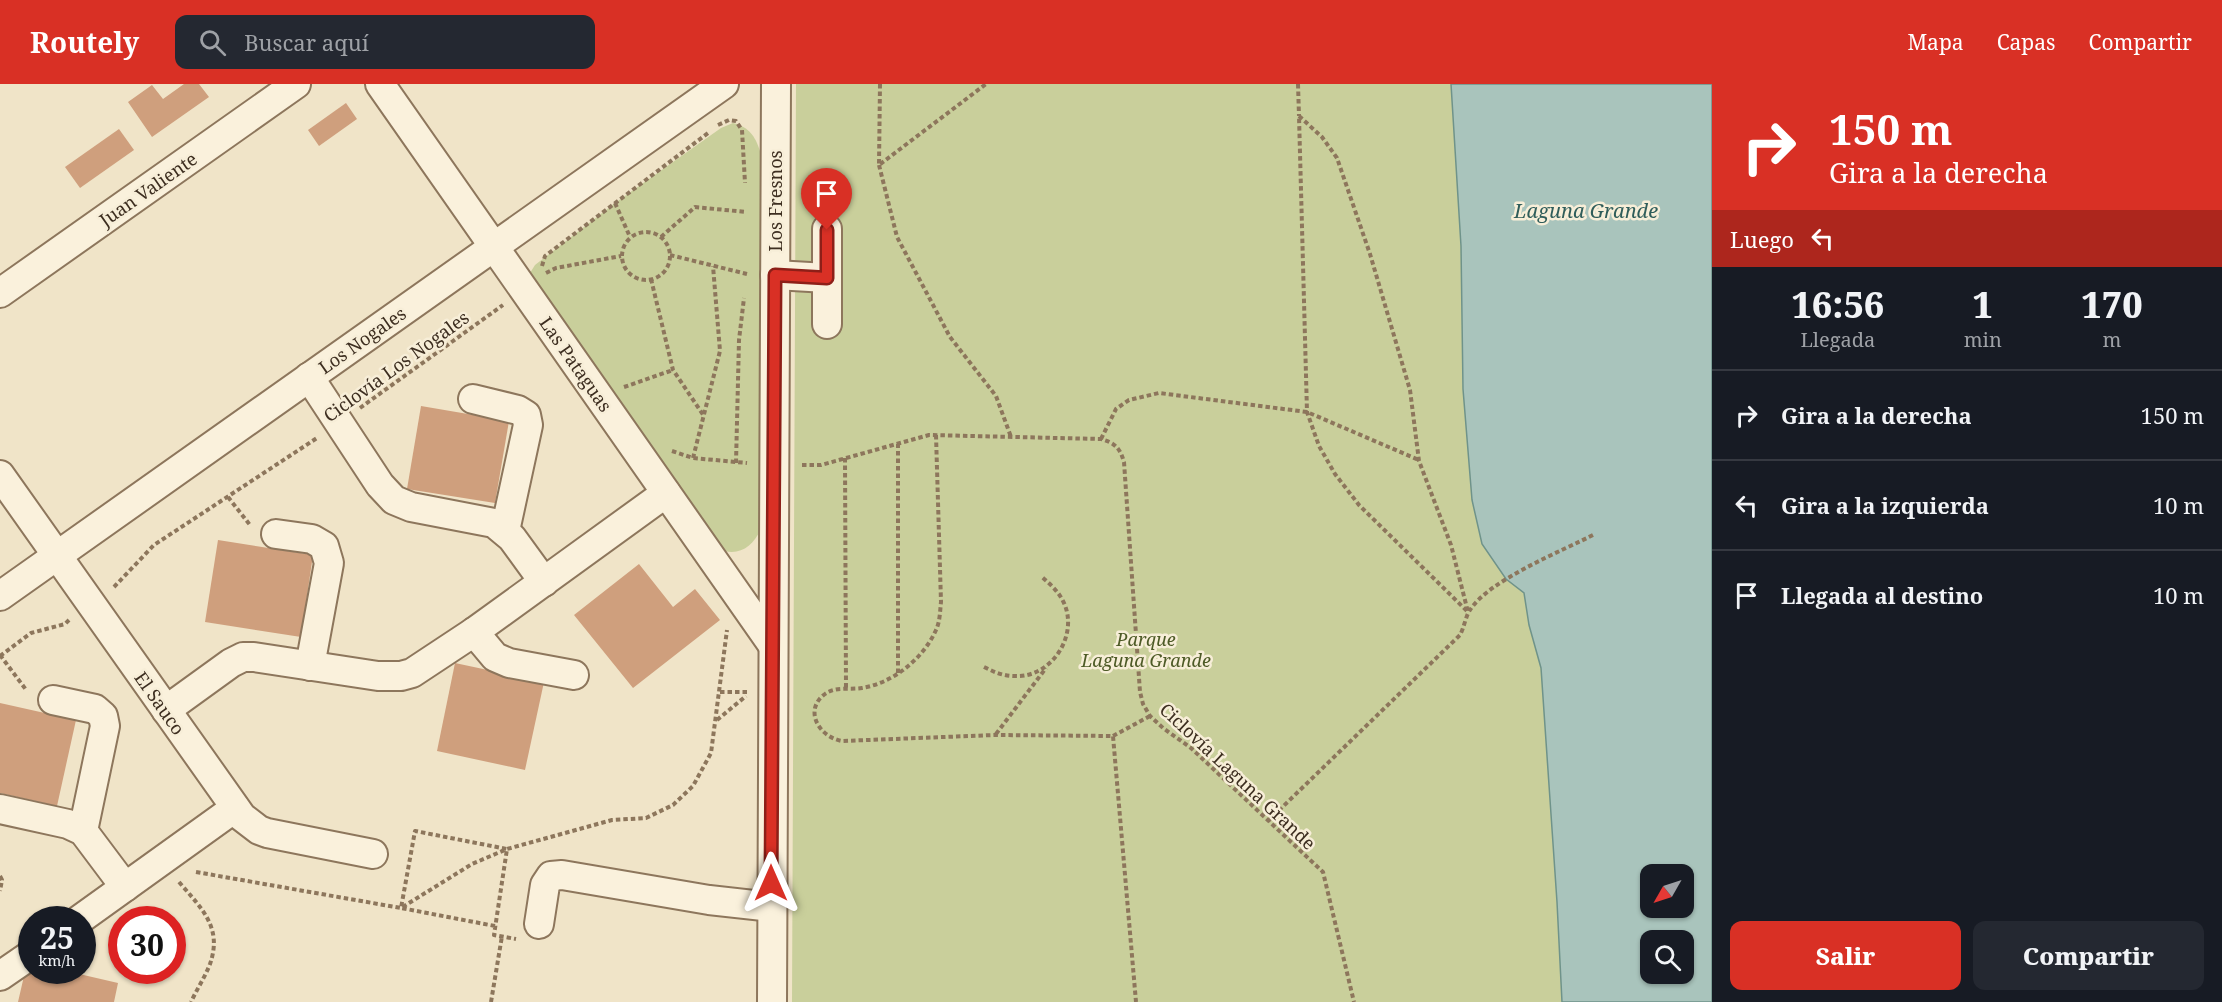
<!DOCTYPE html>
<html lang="es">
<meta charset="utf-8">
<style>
:root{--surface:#171b24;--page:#242831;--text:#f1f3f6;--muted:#9ea1a6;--line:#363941;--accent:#d93025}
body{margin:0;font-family:"Noto Serif",serif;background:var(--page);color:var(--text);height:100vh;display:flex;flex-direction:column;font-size:22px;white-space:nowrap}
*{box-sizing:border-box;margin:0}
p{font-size:20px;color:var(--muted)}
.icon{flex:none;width:33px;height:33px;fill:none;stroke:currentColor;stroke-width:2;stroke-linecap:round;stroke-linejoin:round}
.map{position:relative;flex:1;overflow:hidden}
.details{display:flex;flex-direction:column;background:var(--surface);width:510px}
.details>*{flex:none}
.guide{background:#d93025;color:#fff;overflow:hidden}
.needle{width:39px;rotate:231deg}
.buttons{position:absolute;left:1640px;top:780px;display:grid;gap:12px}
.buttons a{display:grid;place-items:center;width:54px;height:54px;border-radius:12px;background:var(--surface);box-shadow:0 2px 4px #0004;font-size:30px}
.speed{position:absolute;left:18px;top:822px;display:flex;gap:12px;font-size:30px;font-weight:700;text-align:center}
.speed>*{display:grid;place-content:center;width:78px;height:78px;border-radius:50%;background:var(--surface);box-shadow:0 2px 4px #0004;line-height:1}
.speed small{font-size:15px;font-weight:400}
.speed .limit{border:9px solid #d22;background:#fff;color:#111}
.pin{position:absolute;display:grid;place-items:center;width:51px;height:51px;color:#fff;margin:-62px -26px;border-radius:50% 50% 50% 0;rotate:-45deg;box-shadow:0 0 6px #0007}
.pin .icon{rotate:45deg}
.me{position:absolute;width:66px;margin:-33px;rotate:0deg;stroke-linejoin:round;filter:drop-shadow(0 0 4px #0008)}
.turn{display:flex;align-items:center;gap:21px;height:126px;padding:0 18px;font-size:27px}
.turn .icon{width:78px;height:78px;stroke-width:2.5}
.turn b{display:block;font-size:42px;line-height:51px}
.then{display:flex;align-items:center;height:57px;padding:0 18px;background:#0003;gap:12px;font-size:22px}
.eta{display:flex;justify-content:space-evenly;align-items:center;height:102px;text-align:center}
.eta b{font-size:36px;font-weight:800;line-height:42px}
.button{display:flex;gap:12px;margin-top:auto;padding:12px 18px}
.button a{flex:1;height:69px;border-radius:12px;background:var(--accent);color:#fff;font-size:24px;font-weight:800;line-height:69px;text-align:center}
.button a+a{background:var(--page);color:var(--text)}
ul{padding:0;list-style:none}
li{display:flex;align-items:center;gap:18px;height:90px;padding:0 18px;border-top:2px solid var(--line)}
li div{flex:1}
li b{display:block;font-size:22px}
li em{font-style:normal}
header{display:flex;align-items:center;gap:36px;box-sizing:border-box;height:84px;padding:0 30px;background:var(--accent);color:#fff}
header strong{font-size:28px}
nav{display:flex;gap:33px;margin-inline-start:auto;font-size:21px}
.search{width:420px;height:54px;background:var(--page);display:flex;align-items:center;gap:15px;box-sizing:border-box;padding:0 21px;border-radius:12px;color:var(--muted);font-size:22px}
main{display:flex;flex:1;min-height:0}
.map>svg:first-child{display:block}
.green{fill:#c9cf9b;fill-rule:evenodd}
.water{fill:#a9c4bc;stroke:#6f938a;stroke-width:1.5;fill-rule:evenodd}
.building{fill:#cf9f7d}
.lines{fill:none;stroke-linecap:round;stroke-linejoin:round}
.minor-casing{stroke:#8d765c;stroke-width:32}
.path{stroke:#8d765c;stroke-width:4;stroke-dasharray:4.5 3;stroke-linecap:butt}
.minor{stroke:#faf1dc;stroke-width:28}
.route-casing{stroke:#8d1f18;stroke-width:15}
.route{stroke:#d93025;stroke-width:10}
.labels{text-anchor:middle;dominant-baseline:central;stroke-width:5;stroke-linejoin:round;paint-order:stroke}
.street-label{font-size:18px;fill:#3d2e20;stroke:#f7eed8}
.park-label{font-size:18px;font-style:italic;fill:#4d5a26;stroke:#f7eed8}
.water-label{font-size:20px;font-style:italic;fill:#2f5d5a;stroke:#f7eed8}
</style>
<header>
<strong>Routely</strong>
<div class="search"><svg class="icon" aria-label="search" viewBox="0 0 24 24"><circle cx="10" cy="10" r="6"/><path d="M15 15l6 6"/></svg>Buscar aquí</div>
<nav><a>Mapa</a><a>Capas</a><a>Compartir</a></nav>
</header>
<main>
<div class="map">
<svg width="1712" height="918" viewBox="0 0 1712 918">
<rect width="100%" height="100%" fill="#f0e4c8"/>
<g class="green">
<path d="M796,0H1712V918H792ZM1650,790H1683V824H1650ZM1650,856H1683V890H1650Z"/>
<path d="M733,39C749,43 755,52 760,67L761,445C752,464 738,473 718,465L530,196V189L535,181L615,119L721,44Z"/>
</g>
<path class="water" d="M1451,0H1712V918H1562L1557,818L1541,584L1529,541L1524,509L1506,495L1482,460L1472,416L1463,305L1461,162ZM1650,790H1683V824H1650ZM1650,856H1683V890H1650Z"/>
<g class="building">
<path d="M184,0H199L209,13L152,53L128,18L152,1L163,15Z"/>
<path d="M346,19L357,35L319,62L308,46Z"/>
<path d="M119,45L134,66L80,104L65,83Z"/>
<path d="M421,322L509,337L495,419L407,405Z"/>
<path d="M218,456L313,471L301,553L205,538Z"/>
<path d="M639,480L673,523L695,505L720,536L633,604L574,531Z"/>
<path d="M455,579L544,598L525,686L437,667Z"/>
<path d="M0,619L76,636L57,722L0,709Z"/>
<path d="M27,879L32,886H62L118,899L114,918H18Z"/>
</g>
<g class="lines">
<g class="minor-casing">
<g id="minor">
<path d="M380,0L772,560"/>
<path d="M775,191L827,194"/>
<path d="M0,209L296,0"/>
<path d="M827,240V145"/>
<path d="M309,293L380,401L394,416L411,423L494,439L512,454L544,498"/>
<path d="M473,315L518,326L526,331L528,341L505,447"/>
<path d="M0,391L242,733L259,746L267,749L373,770"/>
<path d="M276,450L312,455L324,462L329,479L310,582"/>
<path d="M0,512L724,0"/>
<path d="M474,548L495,573L509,579L574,591"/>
<path d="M53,616L95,625L103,632L105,642L83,747"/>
<path d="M166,626L231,579L243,573H254L378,592H401L412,589L474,548L666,409"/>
<path d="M0,725L68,740L83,747L125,803"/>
<path d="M79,836L235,724"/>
<path d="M539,840L545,801L551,792L562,791L709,816L771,823"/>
<path d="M0,892L32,870"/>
<path d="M772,918L776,0"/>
</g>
</g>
<g class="path">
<path d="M880,0L879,81L986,0"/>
<path d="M1298,0L1299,32"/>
<path d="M1299,32L1322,53L1337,74L1370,170L1410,306L1419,377L1451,461L1468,528L1359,421L1335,390L1319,362L1307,328Z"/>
<path d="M718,41L729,36L736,37L742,46L745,99"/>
<path d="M879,81L897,153L950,253L996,312L1011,353"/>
<path d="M615,119L630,153"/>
<circle cx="646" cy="172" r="24"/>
<path d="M661,153L695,123L746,128"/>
<path d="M670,171L747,190"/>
<path d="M542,182L545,172L708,49"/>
<path d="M546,189L556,184L621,172"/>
<path d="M651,195L673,286L704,332"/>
<path d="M624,303L673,286"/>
<path d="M360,324L503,221"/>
<path d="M936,351L941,518C940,527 940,538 936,546C923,575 893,599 862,604C850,606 836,602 825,610C803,626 819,653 842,657L995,651L1113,652L1136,918"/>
<path d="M1101,355L1116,325L1129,316L1159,309L1307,328L1419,376"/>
<path d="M672,367L693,374L747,379"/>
<path d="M693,374L720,267L713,182"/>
<path d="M845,374L846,606"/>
<path d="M736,379L739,256L744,214"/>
<path d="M802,381H821L929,351L1101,355C1115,359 1120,364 1124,378L1140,608L1143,620L1150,632L1163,644L1191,664L1323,788L1354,918"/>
<path d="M228,413L250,441"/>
<path d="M114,503L154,461L317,354"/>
<path d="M0,571L27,607"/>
<path d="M0,572L31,549L65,540L69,536"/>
<path d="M984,583C994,588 1003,592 1015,592C1052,594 1080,550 1063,517C1058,507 1050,500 1042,493"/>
<path d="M898,589V360"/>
<path d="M720,608H747"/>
<path d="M717,636L746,612"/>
<path d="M996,650L1046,584"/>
<path d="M1113,652L1150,632"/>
<path d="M1268,737L1460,551C1464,544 1466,531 1470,526C1489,496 1562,467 1595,450"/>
<path d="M196,788L401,824L472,780L507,765L612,736L646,734L673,721L693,702L711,669L727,546"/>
<path d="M0,792L2,796L0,807"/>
<path d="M179,798C201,824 223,843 210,880C205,893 197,905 191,918"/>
<path d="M495,842L401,824L415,747L507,765L494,851L516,855"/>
<path d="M491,918L502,852"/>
</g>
<use href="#minor" class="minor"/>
</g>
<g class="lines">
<g class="route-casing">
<path id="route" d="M771,799L775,191L827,194V146"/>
</g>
<use href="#route" class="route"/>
</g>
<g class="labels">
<g class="street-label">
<text transform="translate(148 105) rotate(-35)">Juan Valiente</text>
<text transform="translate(775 117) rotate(-90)">Los Fresnos</text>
<text transform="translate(362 256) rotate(-35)">Los Nogales</text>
<text transform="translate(576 280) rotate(55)">Las Pataguas</text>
<text transform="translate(396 282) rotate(-36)">Ciclovía Los Nogales</text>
<text transform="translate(160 619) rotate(55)">El Sauco</text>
<text transform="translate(1238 692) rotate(43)">Ciclovía Laguna Grande</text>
</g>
<g class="park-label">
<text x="1146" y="555">Parque<tspan x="1146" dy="21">Laguna Grande</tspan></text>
</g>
<g class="water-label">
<text x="1586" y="126">Laguna Grande</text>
</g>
</g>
</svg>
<div class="buttons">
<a><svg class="needle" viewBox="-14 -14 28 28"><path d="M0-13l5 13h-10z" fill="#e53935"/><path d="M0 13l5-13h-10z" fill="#9ea1a6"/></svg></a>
<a><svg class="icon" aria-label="search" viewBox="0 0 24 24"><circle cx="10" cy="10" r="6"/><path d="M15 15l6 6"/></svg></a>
</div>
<div class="speed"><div>25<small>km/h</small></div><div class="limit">30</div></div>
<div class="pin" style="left:827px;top:146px;background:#d93025"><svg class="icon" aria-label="arrive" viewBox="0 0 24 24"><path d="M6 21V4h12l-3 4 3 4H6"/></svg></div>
<svg class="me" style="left:771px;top:799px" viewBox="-20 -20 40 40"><path d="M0-17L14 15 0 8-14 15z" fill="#d93025" stroke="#fff" stroke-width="4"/></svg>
</div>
<section class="details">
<div class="guide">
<div class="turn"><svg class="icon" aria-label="right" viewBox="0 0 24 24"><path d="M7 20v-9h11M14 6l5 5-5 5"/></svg><div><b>150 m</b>Gira a la derecha</div></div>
<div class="then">Luego<svg class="icon" aria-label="left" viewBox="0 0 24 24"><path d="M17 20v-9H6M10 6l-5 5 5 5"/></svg></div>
</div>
<div class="eta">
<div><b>16:56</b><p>Llegada</p></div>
<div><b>1</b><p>min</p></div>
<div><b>170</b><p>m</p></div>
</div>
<ul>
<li><svg class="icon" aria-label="right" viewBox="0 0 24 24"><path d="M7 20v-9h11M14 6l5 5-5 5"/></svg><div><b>Gira a la derecha</b></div><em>150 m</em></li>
<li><svg class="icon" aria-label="left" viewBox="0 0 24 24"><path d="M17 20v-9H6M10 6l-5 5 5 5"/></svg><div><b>Gira a la izquierda</b></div><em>10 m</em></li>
<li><svg class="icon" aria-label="arrive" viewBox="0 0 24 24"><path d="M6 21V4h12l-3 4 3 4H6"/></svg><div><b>Llegada al destino</b></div><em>10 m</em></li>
</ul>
<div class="button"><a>Salir</a><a>Compartir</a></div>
</section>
</main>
